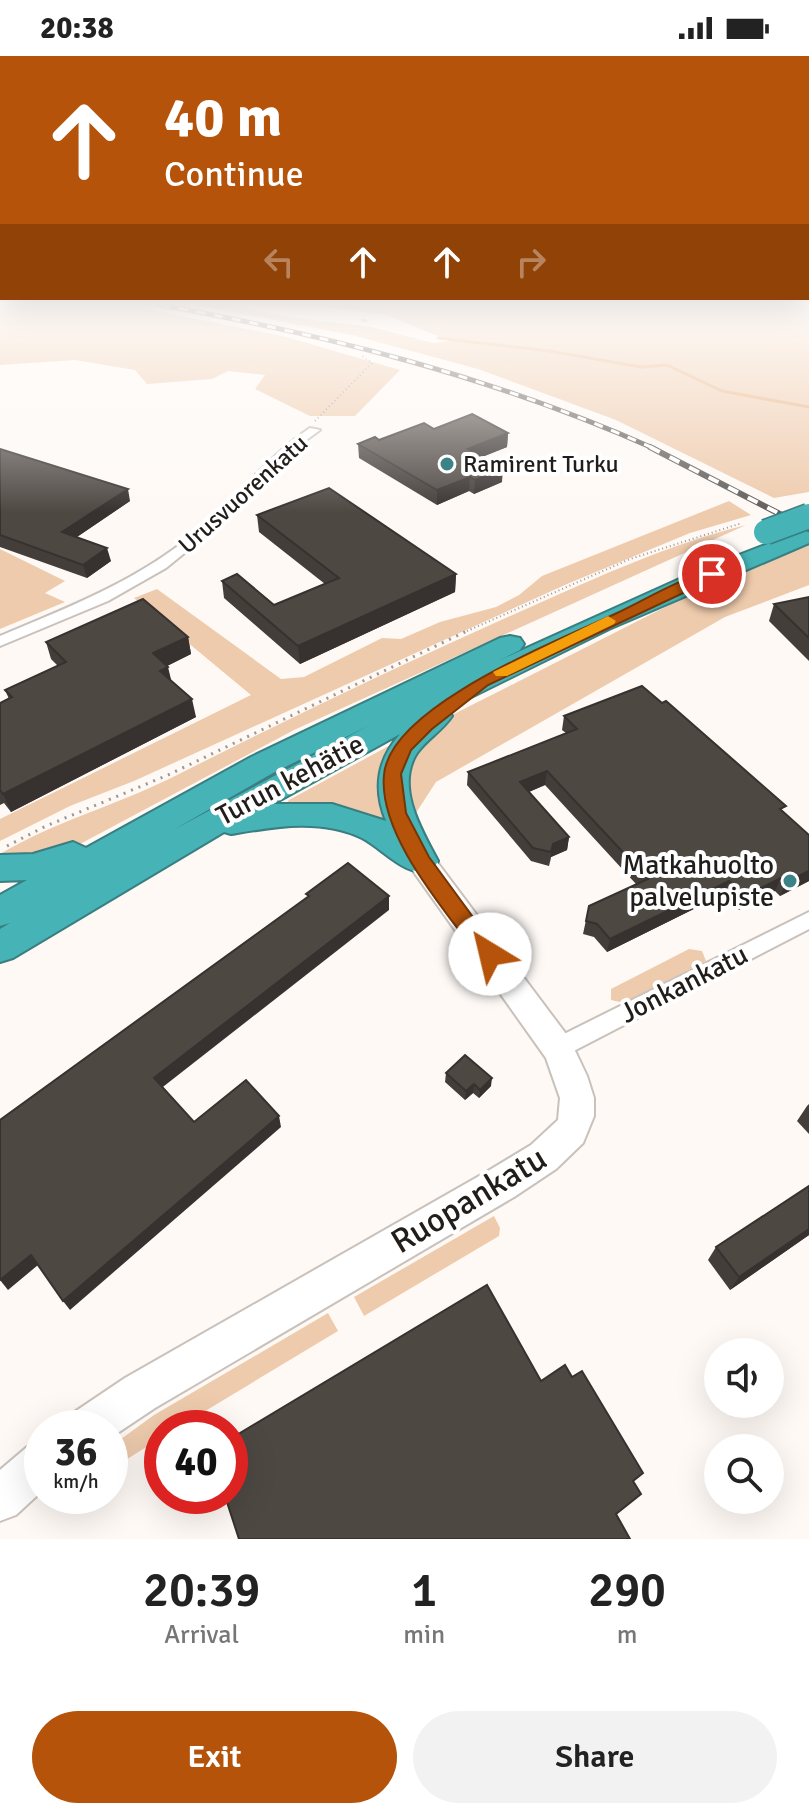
<!DOCTYPE html>
<meta charset="utf-8">
<style>
:root{--surface:#fff;--page:#f2f2f2;--text:#222;--muted:#767676;--accent:#b45309}
body{margin:0;font-family:Signika,sans-serif;background:var(--page);color:var(--text);height:100vh;display:flex;flex-direction:column;font-size:30px;white-space:nowrap}
*{box-sizing:border-box;margin:0}
p{font-size:26px;color:var(--muted)}
.icon{flex:none;width:44px;height:44px;fill:none;stroke:currentColor;stroke-width:2;stroke-linecap:round;stroke-linejoin:round}
.map{position:relative;height:1483px;overflow:hidden}
.drawer{display:flex;flex-direction:column;background:var(--surface);flex:1}
.drawer>*{flex:none}
.banner{position:absolute;left:0px;top:0px;width:810px;height:244px;box-shadow:0 8px 32px #0002;background:#b45309;color:#fff;overflow:hidden}
.controls{position:absolute;left:704px;top:1282px;display:grid;gap:16px}
.controls a{display:grid;place-items:center;width:80px;height:80px;border-radius:50%;background:var(--surface);box-shadow:0 8px 32px #0002;font-size:40px}
.speed{position:absolute;left:24px;top:1354px;display:flex;gap:16px;font-size:40px;font-weight:700;text-align:center}
.speed>*{display:grid;place-content:center;width:104px;height:104px;border-radius:50%;background:var(--surface);box-shadow:0 8px 32px #0002;line-height:1}
.speed small{font-size:20px;font-weight:400}
.speed .limit{border:12px solid #d22;background:#fff;color:#111}
.pin{position:absolute;display:grid;place-items:center;width:68px;height:68px;color:#fff;margin:-34px;border:4px solid #fff;border-radius:50%;box-shadow:0 2px 8px #0007}
.me{position:absolute;width:88px;margin:-44px;rotate:324deg;stroke-linejoin:round;filter:drop-shadow(0 0 6px #0008)}
.turn{display:flex;align-items:center;gap:28px;height:168px;padding:0 32px;font-size:36px}
.turn .icon{width:104px;height:104px;stroke-width:2.5}
.turn b{display:block;font-size:56px;line-height:68px}
.lanes{display:flex;align-items:center;height:76px;padding:0 32px;background:#0003;justify-content:center;gap:40px;direction:ltr}
.lanes .off{opacity:.35}
.eta{display:flex;justify-content:space-evenly;align-items:center;height:136px;text-align:center}
.eta b{font-size:48px;font-weight:600;line-height:56px}
.action{display:flex;gap:16px;margin-top:auto;padding:16px 32px}
.action a{flex:1;height:92px;border-radius:48px;background:var(--accent);color:#fff;font-size:32px;font-weight:600;line-height:92px;text-align:center}
.action a+a{background:var(--page);color:var(--text)}
.status{display:flex;justify-content:space-between;align-items:center;height:56px;padding:0 40px;background:var(--surface);direction:ltr}
.status svg{height:22px;fill:currentColor}
.map>svg:first-child{display:block}
.green{fill:#eecbad}
.lines{fill:none;stroke-linecap:round;stroke-linejoin:round}
.stream{stroke:#e7b07e;stroke-width:3}
.street-casing{stroke:#c9c1bb;stroke-width:4}
.secondary-casing{stroke:#c9c1bb;stroke-width:4}
.highway-casing{stroke:#397e80;stroke-width:4}
.path-far1{stroke:#9c9895;stroke-width:2;stroke-dasharray:1 3;stroke-linecap:butt}
.path{stroke:#9c9895;stroke-width:3;stroke-dasharray:2 6;stroke-linecap:butt}
.street{fill:#fff;fill-rule:evenodd}
.secondary{fill:#fff;fill-rule:evenodd}
.highway{fill:#46b3b7;fill-rule:evenodd}
.rail-far1-casing{stroke:#615e5b;stroke-width:5}
.rail-casing{stroke:#615e5b;stroke-width:6}
.rail-far1{stroke:#fff;stroke-width:3;stroke-dasharray:9;stroke-linecap:butt}
.rail{stroke:#fff;stroke-width:4;stroke-dasharray:11;stroke-linecap:butt}
.highway-bridge-casing{stroke:#397e80;stroke-width:27;stroke-linecap:butt}
.highway-bridge{stroke:#46b3b7;stroke-width:24}
.wall{fill:#433e3a}
.shaded-wall{fill:#37322f}
.building{fill:#4e4843;stroke:#37322f;stroke-width:2}
.route{fill:#b45309;stroke:#753606;stroke-width:2}
.slow{fill:#f59e0b}
.poi-dot{fill:#3b8386;stroke:#fff;stroke-width:3}
.labels{text-anchor:middle;dominant-baseline:central;stroke-width:8;stroke-linejoin:round;paint-order:stroke}
.far-poi-label{font-size:24px;fill:#201d1b;stroke:#fff;text-anchor:start}
.far-street-label{font-size:24px;fill:#201d1b;stroke:#fff}
.street-label{font-size:28px;fill:#201d1b;stroke:#fff}
.poi-label{font-size:28px;fill:#201d1b;stroke:#fff;text-anchor:end}
.near-street-label{font-size:34px;fill:#201d1b;stroke:#fff}
</style>
<div class="status"><b>20:38</b><svg viewBox="0 0 49 12"><path d="M0 12V9h3v3zM5 12V6h3v6zM10 12V3h3v9zM15 12V0h3v12zM26 1h20v11H26zM47 4h2v5h-2z"/></svg></div>
<div class="map">
<svg width="809" height="1483" viewBox="0 0 809 1483">
<rect width="100%" height="100%" fill="#fef9f5"/>
<g class="green">
<path d="M0,249H127L283,280L400,314L355,360H310L255,333L265,319L228,315L212,323L147,328L135,314L75,304L0,309Z"/>
<path d="M195,249H227L289,261L371,271L433,287L450,285L387,259L310,249H809V436L774,442L616,364L478,313L352,279Z"/>
<path d="M729,445L751,459L690,477L567,528L134,725L70,750L0,785V763L251,639L134,542L157,533L281,623L304,621L382,582L401,583L440,566L496,551L519,539L542,520Z"/>
<path d="M746,469L294,674L65,796L0,803V798C54,766 114,750 171,722C288,663 406,606 526,553C598,521 669,488 746,469Z"/>
<path d="M809,489V529L725,561L436,726L412,763L402,734L408,701L450,660L697,535Z"/>
<path d="M0,493L65,525L45,537L65,546L0,573Z"/>
<path d="M396,686L392,772L286,748L289,744Z"/>
<path d="M689,893L702,895L706,905L624,947L611,944V933Z"/>
<path d="M494,1160L500,1172L499,1180L364,1260L354,1241Z"/>
<path d="M328,1257L338,1275L177,1372H162V1381L110,1414V1391L154,1359Z"/>
</g>
<g class="lines">
<g class="stream">
<path d="M362,264L366,265"/>
<path d="M438,282L549,295L641,311L667,309L722,335L809,351"/>
</g>
<g class="street-casing">
<g id="street">
<path d="M310,372L320,374L301,388L219,469L166,512L108,545L0,590V580C67,552 134,526 191,480C233,446 266,402 310,372Z"/>
<path d="M809,856V873L566,999L558,1002L550,999L547,992L550,985Z"/>
</g>
</g>
<g class="secondary-casing">
<g id="secondary">
<path d="M421,794L431,798L569,982L587,1020L594,1042V1060L583,1087L556,1113L514,1141L155,1352L110,1382V1372H67L73,1357L125,1322L488,1115L531,1089L558,1064L560,1042L546,1002L411,812L407,805L411,798Z"/>
<path d="M42,1384V1435L16,1459L0,1465V1414L27,1391Z"/>
</g>
</g>
<g class="highway-casing">
<path id="highway" d="M809,472V487L609,573L447,653L452,660C443,674 427,683 417,697C395,731 422,775 438,805L433,814C406,823 385,794 362,782C320,762 274,771 231,778L224,776L13,902L0,906V873L10,867L0,870V839L27,824L0,825V799L33,798L73,786L86,792L251,701L500,582L510,580L520,582L524,588L520,594L498,605L695,516ZM368,670L173,774L273,717ZM400,678C377,704 373,733 386,765L332,748H273Z"/>
</g>
<g class="path-far1">
<path d="M315,365L372,307L361,299"/>
<path d="M467,575L630,503L742,467"/>
</g>
<path class="path" d="M7,790L46,770L168,719L471,573"/>
<use href="#street" class="street"/>
<use href="#secondary" class="secondary"/>
<use href="#highway" class="highway"/>
<g class="rail-far1-casing">
<path id="rail-far1" d="M161,249C331,280 496,322 655,393"/>
</g>
<g class="rail-casing">
<path id="rail" d="M650,391L809,473"/>
</g>
<use href="#rail-far1" class="rail-far1"/>
<use href="#rail" class="rail"/>
<g class="highway-bridge-casing">
<path id="highway-bridge" d="M766,476L809,460"/>
</g>
<use href="#highway-bridge" class="highway-bridge"/>
</g>
<g class="wall">
<path d="M434,373L508,377L507,391L482,401L502,426L474,438L469,435L437,449L359,402L358,388Z"/>
<path d="M0,393L130,445L77,481L111,505L87,522L0,491Z"/>
<path d="M257,459L456,518L455,536L300,608L224,542L222,525L274,549L325,528L259,476Z"/>
<path d="M809,541V605L769,565L774,548Z"/>
<path d="M188,581L191,598L167,610L171,624L196,661L11,756L4,747L0,749V647L9,643L5,634L58,610L51,603L46,586Z"/>
<path d="M564,660L783,756L809,779V825L780,840L775,835L739,854L724,838L607,896L594,881L583,878L589,850L636,828L545,729L529,736L569,781L567,794L551,801L549,810L531,805L467,729L468,716L566,677L562,674Z"/>
<path d="M446,1017L491,1030L479,1042L473,1037L465,1044L445,1026Z"/>
<path d="M809,1048V1078L797,1065L807,1050Z"/>
<path d="M809,1130V1179L730,1234L708,1204L716,1191Z"/>
</g>
<g class="shaded-wall">
<path d="M508,377L507,391L467,407L468,393Z"/>
<path d="M503,412L502,426L474,438L475,424Z"/>
<path d="M470,421L469,435L437,449V434Z"/>
<path d="M128,433L130,445L65,489L62,476Z"/>
<path d="M107,492L111,505L87,522L83,509Z"/>
<path d="M456,518L455,536L300,608L298,590Z"/>
<path d="M188,581L191,598L157,615L153,597Z"/>
<path d="M168,611L172,628L160,615Z"/>
<path d="M192,643L196,661L11,756L3,738Z"/>
<path d="M547,715L545,729L519,740L520,726Z"/>
<path d="M569,781L567,794L551,801L549,810L553,788Z"/>
<path d="M809,815V825L780,840L786,826Z"/>
<path d="M781,822L775,835L739,854L744,840Z"/>
<path d="M729,825L724,838L607,896L610,883Z"/>
<path d="M389,840V854L159,1034L154,1022Z"/>
<path d="M492,1022L491,1030L479,1042L480,1034Z"/>
<path d="M474,1028L473,1037L465,1044L466,1035Z"/>
<path d="M279,1060L281,1071L70,1254L63,1245Z"/>
<path d="M809,1173V1179L730,1234L739,1221Z"/>
<path d="M31,1199L38,1209L8,1234L0,1224Z"/>
</g>
<g class="building">
<path d="M472,358L508,377L468,393L503,412L475,424L470,421L437,434L358,388L375,381L379,384L424,367L434,373Z"/>
<path d="M0,393L128,433L62,476L107,492L83,509L0,479Z"/>
<path d="M329,432L456,518L298,590L222,525L237,518L274,549L339,522L257,459Z"/>
<path d="M809,541V582L774,548Z"/>
<path d="M143,543L188,581L153,597L168,611L160,615L192,643L3,738L0,734V647L12,641L5,634L66,606L46,586Z"/>
<path d="M642,630L662,647L666,645L786,750L780,753L809,779V815L786,826L781,822L744,840L729,825L610,883L597,868L586,865L589,850L648,823L547,715L520,726L569,781L553,788L551,796L533,792L468,716L577,673L564,660Z"/>
<path d="M348,807L389,840L154,1022L194,1066L246,1024L279,1060L63,1245L31,1199L0,1224V1064L309,840L306,838Z"/>
<path d="M465,999L492,1022L480,1034L474,1028L466,1035L446,1017Z"/>
<path d="M809,1130V1173L739,1221L716,1191Z"/>
<path d="M487,1229L541,1325L565,1309L572,1321L582,1315L643,1417L633,1425L641,1438L616,1458L630,1483H239L225,1440H230V1383Z"/>
</g>
<linearGradient id="sky" x2="0" y2="1"><stop stop-color="#a7b2be"/><stop offset="0.54" stop-color="#fffcfa"/><stop offset="1" stop-color="#fffcfa" stop-opacity="0"/></linearGradient>
<rect width="809" height="457" fill="url(#sky)"/>
<path class="route" d="M712,514L717,515V521L488,629L432,673L411,694L401,718L406,757L429,801L500,898L497,905L490,907L482,905C448,857 378,781 384,719C389,650 562,583 617,557C648,542 680,523 712,514Z"/>
<path class="slow" d="M608,560L616,565L614,568L507,620H496L493,616Z"/>
<g class="poi-dot">
<circle cx="447" cy="408" r="8"/>
<circle cx="790" cy="825" r="8"/>
</g>
<g class="labels">
<g class="far-poi-label">
<text x="463" y="408">Ramirent Turku</text>
</g>
<g class="far-street-label">
<text transform="translate(243 438) rotate(-42)">Urusvuorenkatu</text>
</g>
<g class="street-label">
<text transform="translate(290 724) rotate(-28)">Turun kehätie</text>
<text transform="translate(684 928) rotate(-27)">Jonkankatu</text>
</g>
<g class="poi-label">
<text x="774" y="809">Matkahuolto<tspan x="774" dy="32">palvelupiste</tspan></text>
</g>
<g class="near-street-label">
<text transform="translate(469 1144) rotate(-31)">Ruopankatu</text>
</g>
</g>
</svg>
<div class="controls">
<a><svg class="icon" aria-label="sound" viewBox="0 0 24 24"><path d="M4 9h4l5-4v14l-5-4H4zM17 9q2 3 0 6"/></svg></a>
<a><svg class="icon" aria-label="search" viewBox="0 0 24 24"><circle cx="10" cy="10" r="6"/><path d="M15 15l6 6"/></svg></a>
</div>
<div class="speed"><div>36<small>km/h</small></div><div class="limit">40</div></div>
<div class="pin" style="left:712px;top:518px;background:#d93025"><svg class="icon" aria-label="arrive" viewBox="0 0 24 24"><path d="M6 21V4h12l-3 4 3 4H6"/></svg></div>
<svg class="me" style="left:490px;top:898px" viewBox="-20 -20 40 40"><circle r="19" fill="#fff"/><path d="M0-13L10 11 0 6-10 11z" fill="#b45309"/></svg>
<div class="banner">
<div class="turn"><svg class="icon" aria-label="ahead" viewBox="0 0 24 24"><path d="M12 20V5M6 11l6-6 6 6"/></svg><div><b>40 m</b>Continue</div></div>
<div class="lanes"><svg class="icon off" aria-label="left" viewBox="0 0 24 24"><path d="M17 20v-9H6M10 6l-5 5 5 5"/></svg><svg class="icon" aria-label="ahead" viewBox="0 0 24 24"><path d="M12 20V5M6 11l6-6 6 6"/></svg><svg class="icon" aria-label="ahead" viewBox="0 0 24 24"><path d="M12 20V5M6 11l6-6 6 6"/></svg><svg class="icon off" aria-label="right" viewBox="0 0 24 24"><path d="M7 20v-9h11M14 6l5 5-5 5"/></svg></div>
</div>
</div>
<section class="drawer">
<div class="eta">
<div><b>20:39</b><p>Arrival</p></div>
<div><b>1</b><p>min</p></div>
<div><b>290</b><p>m</p></div>
</div>
<div class="action"><a>Exit</a><a>Share</a></div>
</section>
